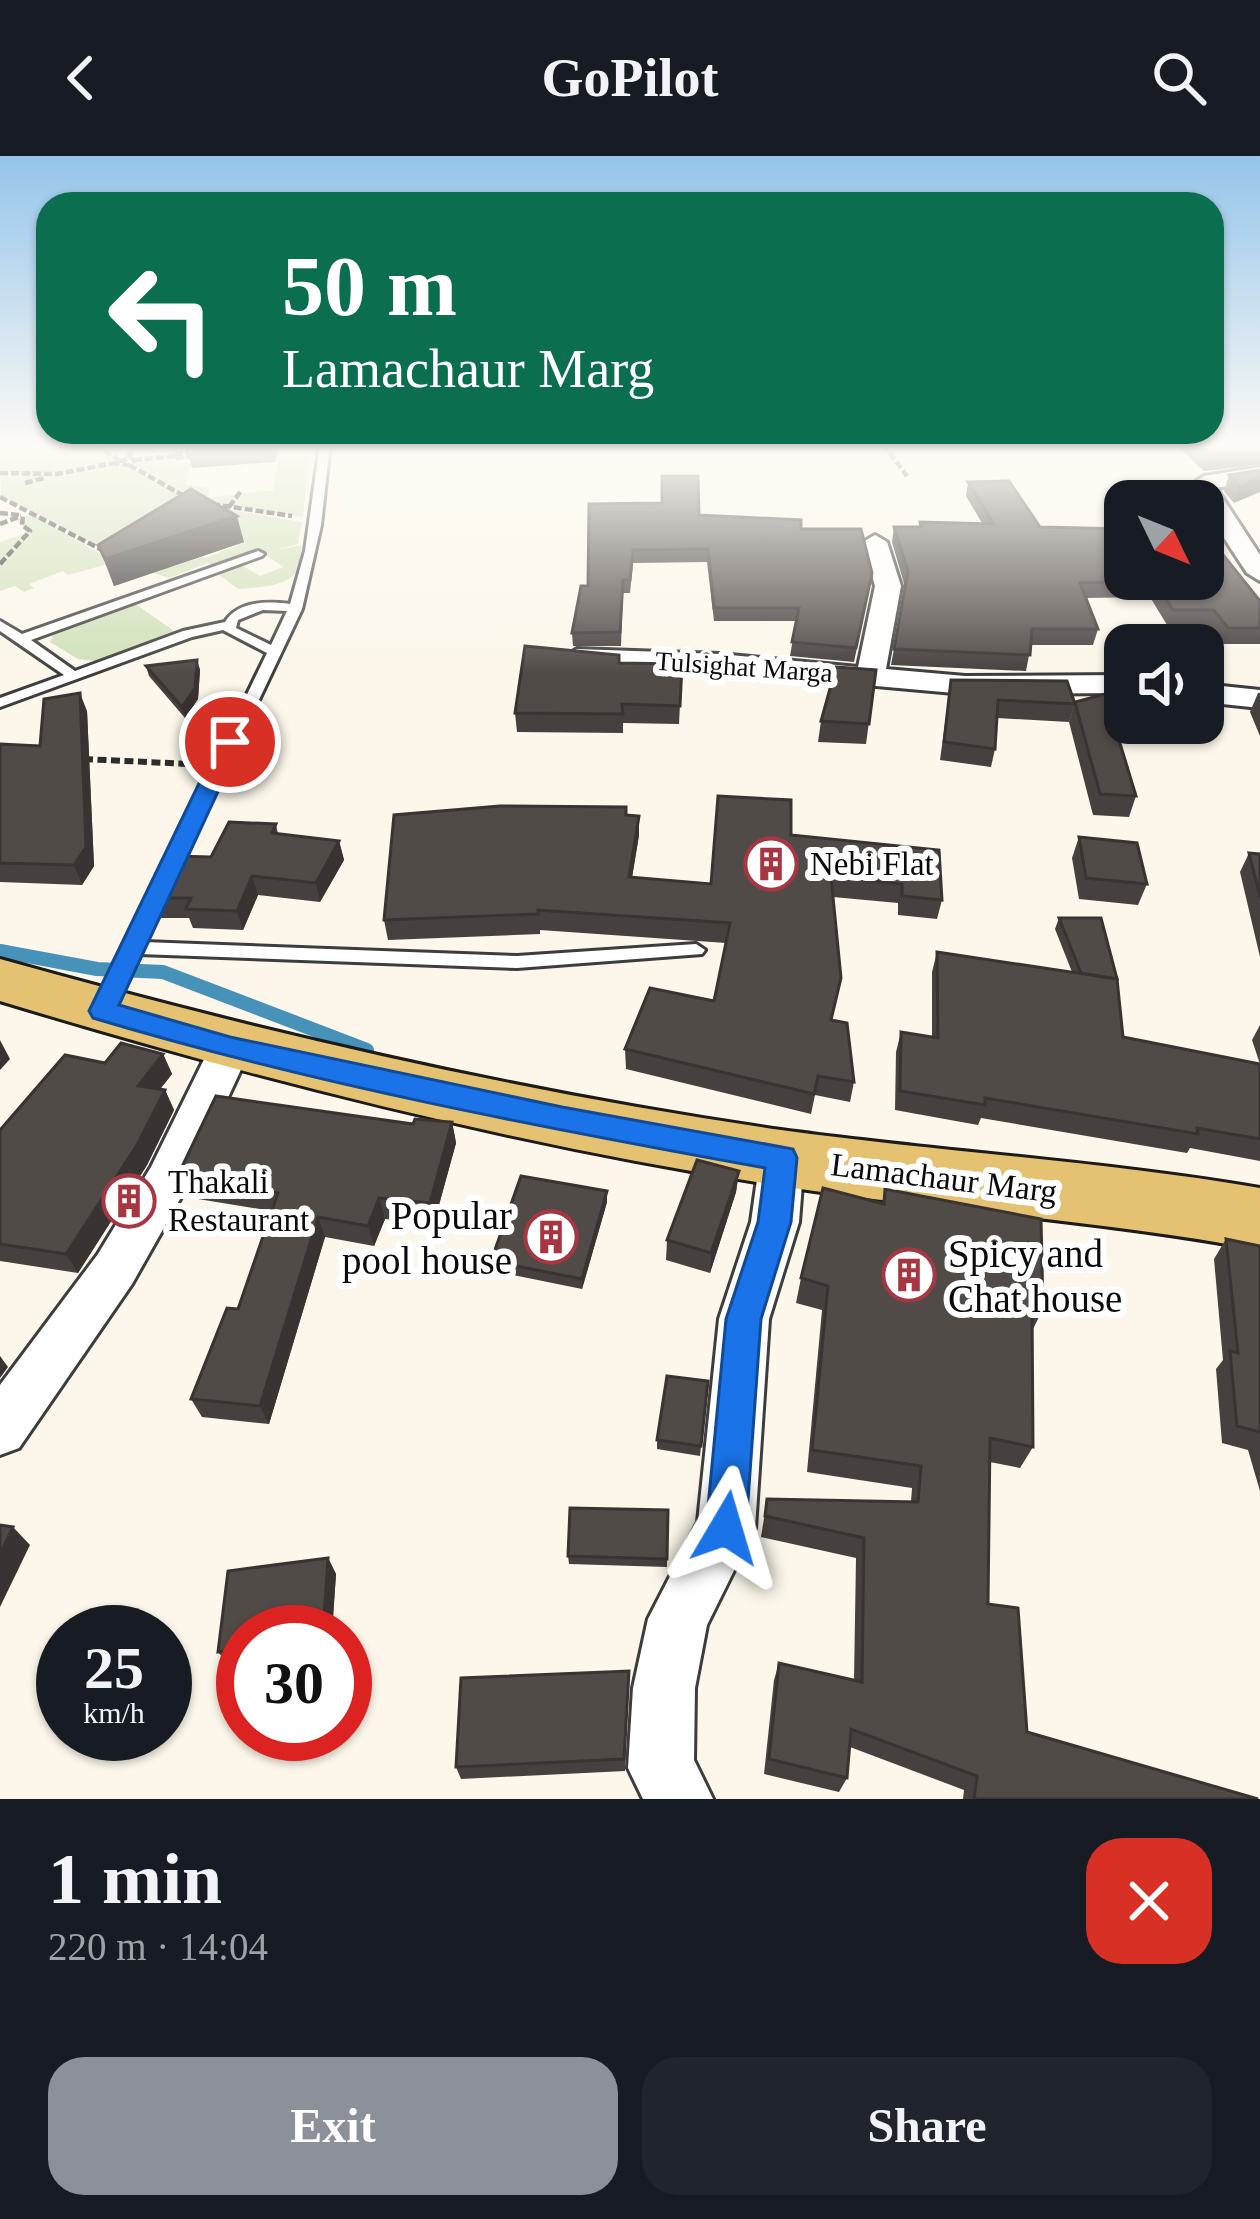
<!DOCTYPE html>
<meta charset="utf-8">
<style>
:root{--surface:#171b24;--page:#20242c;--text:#f1f3f6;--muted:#9ea1a6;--accent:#8c9099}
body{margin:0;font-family:"Times New Roman",serif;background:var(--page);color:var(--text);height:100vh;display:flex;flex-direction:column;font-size:45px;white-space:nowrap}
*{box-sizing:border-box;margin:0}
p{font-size:39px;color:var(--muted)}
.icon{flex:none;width:66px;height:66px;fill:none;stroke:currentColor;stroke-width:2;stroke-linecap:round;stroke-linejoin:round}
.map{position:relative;height:1643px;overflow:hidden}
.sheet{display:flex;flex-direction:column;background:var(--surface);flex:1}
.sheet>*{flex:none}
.banner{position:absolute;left:36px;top:36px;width:1188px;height:252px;border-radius:36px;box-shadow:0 3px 9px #0004;background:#0b6e4f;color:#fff;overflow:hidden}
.needle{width:78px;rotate:133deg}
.fabs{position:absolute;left:1104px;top:324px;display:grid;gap:24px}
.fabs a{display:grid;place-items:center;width:120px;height:120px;border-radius:24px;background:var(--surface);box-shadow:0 3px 9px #0004;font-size:60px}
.speed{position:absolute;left:36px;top:1449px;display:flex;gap:24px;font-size:60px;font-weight:700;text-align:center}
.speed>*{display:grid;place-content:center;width:156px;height:156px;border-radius:50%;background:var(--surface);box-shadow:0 3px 9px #0004;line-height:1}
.speed small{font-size:30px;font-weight:400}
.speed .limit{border:18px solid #d22;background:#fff;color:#111}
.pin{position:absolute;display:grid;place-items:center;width:102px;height:102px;color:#fff;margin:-51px;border:6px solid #fff;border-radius:50%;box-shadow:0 3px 12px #0007}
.me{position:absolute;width:132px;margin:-66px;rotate:7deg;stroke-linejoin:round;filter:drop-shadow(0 0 9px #0008)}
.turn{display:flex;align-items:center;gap:42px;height:252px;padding:0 48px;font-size:54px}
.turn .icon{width:156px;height:156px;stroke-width:2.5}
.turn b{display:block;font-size:84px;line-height:102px}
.round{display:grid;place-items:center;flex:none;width:126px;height:126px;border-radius:36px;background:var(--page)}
.head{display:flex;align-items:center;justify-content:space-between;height:204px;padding:0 48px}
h1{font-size:72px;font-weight:700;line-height:90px}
.primary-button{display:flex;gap:24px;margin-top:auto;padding:24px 48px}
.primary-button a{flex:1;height:138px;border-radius:36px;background:var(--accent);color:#fff;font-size:48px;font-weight:700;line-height:138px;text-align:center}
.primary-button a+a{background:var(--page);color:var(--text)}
header{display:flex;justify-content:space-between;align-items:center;height:156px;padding:0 48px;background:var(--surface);font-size:54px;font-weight:700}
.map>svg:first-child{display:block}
.green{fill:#d0e1b9}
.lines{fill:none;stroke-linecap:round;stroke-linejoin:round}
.stream{stroke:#4792b9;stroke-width:14}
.lane-casing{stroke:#3d3d3d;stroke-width:6}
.street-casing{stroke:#3d3d3d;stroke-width:6}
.primary-casing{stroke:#1b1b1b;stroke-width:6}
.path-far1{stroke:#2c2c2c;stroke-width:4.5;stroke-dasharray:8 3;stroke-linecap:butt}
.path{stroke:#2c2c2c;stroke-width:6;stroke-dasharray:9 4.5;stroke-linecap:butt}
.lane{fill:#fff;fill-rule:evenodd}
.street{fill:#fff;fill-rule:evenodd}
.primary{fill:#e5c271;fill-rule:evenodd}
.wall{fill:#46403e}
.shaded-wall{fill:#393432}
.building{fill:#514b48;stroke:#393432;stroke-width:3}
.route{fill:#1a73e8;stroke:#114b97;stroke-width:3}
.labels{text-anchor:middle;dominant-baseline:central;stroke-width:12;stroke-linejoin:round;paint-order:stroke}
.far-street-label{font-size:27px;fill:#0a0a0a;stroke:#fff}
.poi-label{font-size:33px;fill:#0a0a0a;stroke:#fff;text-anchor:start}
.street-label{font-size:33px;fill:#0a0a0a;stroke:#fff}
.near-poi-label{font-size:39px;fill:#0a0a0a;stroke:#fff;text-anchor:end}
</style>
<header><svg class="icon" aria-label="back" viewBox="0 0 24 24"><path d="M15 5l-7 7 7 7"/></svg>GoPilot<svg class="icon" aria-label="search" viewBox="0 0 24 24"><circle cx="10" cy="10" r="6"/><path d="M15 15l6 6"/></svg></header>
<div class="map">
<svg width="1260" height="1643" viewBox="0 0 1260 1643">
<rect width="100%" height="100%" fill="#fcf7ea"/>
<g class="green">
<path d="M6,288H93L117,303L114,309L128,310L195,346L131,309L137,304L129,301L131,290L126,302L119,303L97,288H195L176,293L171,306L191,307L186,329L209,332L208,342L273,334L279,301L300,300L303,288H310L303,361L200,345L117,399L1,339L0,296Z"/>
<path d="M200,349L302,366L298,388L215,411L208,407L169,422L138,412L199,399L206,402L238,389Z"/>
<path d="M31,358L115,406L68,419L63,415L29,428L34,432L24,436L15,430L0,435V386L30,376L14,364Z"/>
<path d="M301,389C308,431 269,430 238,433L214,415L238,407L260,420L283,411L263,397Z"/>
<path d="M134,447L174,475L95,505L78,503L50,486L54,477Z"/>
</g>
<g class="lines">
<path class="stream" d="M0,795L97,813L163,816L367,894"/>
<g class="lane-casing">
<path id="lane" d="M320,288H330L321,369L302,453L144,786L517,800L696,788L705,794L702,798L517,812L139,798L110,860H96L94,855L267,497L223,474L192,481L0,551V542L64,519L0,475V465L22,478L258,395L264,398L262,400L31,484L75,515L183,475L225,466C238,445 267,445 290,448L305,395ZM263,454L287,455L271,489L236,472L238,464Z"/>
</g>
<g class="street-casing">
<g id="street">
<path d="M1260,311V325L1216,332L1260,399V425L1247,417L1194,336L1193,327L1204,320Z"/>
<path d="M875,379L887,386L901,430L886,513L965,520L1125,519V537L965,538L720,516L577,511L563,502L577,493L720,498L858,511L875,430L863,386Z"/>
<path d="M1203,528L1260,534V552L1203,546Z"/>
<path d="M230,877L245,881L251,892L184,1036L132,1128L19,1292L0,1299V1229L98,1098L151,1011L215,881Z"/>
<path d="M782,984L798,989L804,1002L799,1066L769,1163L755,1372L707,1469L695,1532L694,1604L713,1643H643L628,1612L633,1532L648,1463L698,1366L719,1163L751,1066L760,1002L766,989Z"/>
</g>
</g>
<g class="primary-casing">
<path id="primary" d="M0,803C257,875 517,936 781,974C941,996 1101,1005 1260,1032V1094C1101,1064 940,1055 781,1030C516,989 256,923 0,845Z"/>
</g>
<g class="path-far1">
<path d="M95,288L119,304"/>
<path d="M883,288L907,320"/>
<path d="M0,293L4,288"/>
<path d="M193,296L177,297L175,302L194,300"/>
<path d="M128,302L135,288"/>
<path d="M131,302L135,304L129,309L114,307Z"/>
<path d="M134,304L175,300"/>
<path d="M129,309L186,341"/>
<path d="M0,317L57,318L114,307"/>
<path d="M25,327L44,322"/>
<path d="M0,341L104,395"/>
<path d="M212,348L292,360"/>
<path d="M229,351L241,335"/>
<path d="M0,357L19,359"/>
<path d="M0,368L21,360"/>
<path d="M0,408L30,375L22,369L23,360"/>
</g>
<path class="path" d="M84,603L189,608"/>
<use href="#lane" class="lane"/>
<use href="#street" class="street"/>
<use href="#primary" class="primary"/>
</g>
<g class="wall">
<path d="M185,288H279L275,306L192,312Z"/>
<path d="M1175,288H1260V308L1204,315Z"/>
<path d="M1260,314L1234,347L1224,335L1229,319Z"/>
<path d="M968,326L1040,371L1203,423L1260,445V488H1221L1208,470L1167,469L1150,441L1086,442L1098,473L1093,489H1031L1026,515L891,509L905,431L892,386L894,371H919L920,366L982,367L966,340Z"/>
<path d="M589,348L699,359L801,373L870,430L854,506L790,500L796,465H714L707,406L633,407L630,437H623L621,490H573L572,477L588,430Z"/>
<path d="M244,386L114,430L98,389Z"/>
<path d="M197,504L200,514L198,543L185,562L149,520L146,510Z"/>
<path d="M619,507L682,508L679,568L623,567V577L517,576L515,557Z"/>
<path d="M876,514L866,588L818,586L821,565Z"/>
<path d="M951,524L1075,548L1069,566L997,562L995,593L991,611L940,604Z"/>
<path d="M1258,537H1260V580L1250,556Z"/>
<path d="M1075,546L1136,640L1129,661L1093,659L1069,566Z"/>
<path d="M87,555L94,710L82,729L0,726V588L40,590Z"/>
<path d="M626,659L639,679L632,721L711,728L791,679L942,744L937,763L898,759V747L833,741L832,864L854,926L850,946L815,939L811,958L626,913L625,893L714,845L726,787L540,774V778L388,784L384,764Z"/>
<path d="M276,668L278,678L339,685L344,704L320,746L258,739L243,774L193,772L189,762H160L153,742L211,701Z"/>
<path d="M1079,681L1147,728L1138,749L1079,743L1072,702Z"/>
<path d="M1249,697L1260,698V801L1240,716Z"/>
<path d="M1059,762L1123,881L1260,908L1252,884L1260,869V1005L1190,992L1187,997L981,962L978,969L895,954L896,896L901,876L932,881V816L937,796L1072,816L1055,773Z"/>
<path d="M163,898L172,918L160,933L165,934L174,954L147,1009L78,1117L0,1105V974L105,907Z"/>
<path d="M452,966L456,987L434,1067L385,1063L374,1090L325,1081L269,1268L202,1261L191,1243L238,1153L272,1055L186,1041L177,1021L413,968Z"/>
<path d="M739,1015L736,1036L710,1117L666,1104L667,1084Z"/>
<path d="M885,1033L1043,1153L1032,1175L1033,1291L1020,1312L990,1306L988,1448L1027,1576L1258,1643H963L964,1634L850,1591L847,1622L839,1636L764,1618L774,1524L779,1507L854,1524L856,1402L761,1381L767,1343L911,1346L912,1332L807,1316L822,1154L796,1147L801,1122L882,1047Z"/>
<path d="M607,1046L582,1133L493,1115L491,1105Z"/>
<path d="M1226,1083L1260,1090V1335L1248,1294L1222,1287L1216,1213L1223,1204L1214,1103Z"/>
<path d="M708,1225L700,1300L657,1293V1284Z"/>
<path d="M668,1354L667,1411L569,1408L568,1400Z"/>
<path d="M328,1402L336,1418L332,1476H243V1508L230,1510L218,1496L228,1415Z"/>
<path d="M629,1515L625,1615L461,1623L456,1611Z"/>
</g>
<g class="shaded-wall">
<path d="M271,288H279L275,306Z"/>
<path d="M1260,293V308L1204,315L1209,300Z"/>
<path d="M1260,322V336L1234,347L1240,331Z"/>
<path d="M237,360L244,386L114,430L105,403Z"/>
<path d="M197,504L200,514L198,543L185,562L182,551Z"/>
<path d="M80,537L87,555L94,710L82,729L74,709Z"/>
<path d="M639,660V679L629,740V721Z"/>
<path d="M339,685L344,704L320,746L316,727Z"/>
<path d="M252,720L258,739L243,774L237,755Z"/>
<path d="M0,884L10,903L0,914Z"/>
<path d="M163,898L172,918L147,950L138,930Z"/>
<path d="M165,934L174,954L147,1009L78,1117L66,1098Z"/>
<path d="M452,966L456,987L434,1067L430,1047Z"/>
<path d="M739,1015L736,1036L710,1117L711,1097Z"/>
<path d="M607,1035V1046L582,1133V1123Z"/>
<path d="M379,1042L385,1063L374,1090L368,1070Z"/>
<path d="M318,1061L325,1081L269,1268L260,1250Z"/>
<path d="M0,1200L8,1211L0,1222Z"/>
<path d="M13,1371L30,1389L0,1451V1398Z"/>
<path d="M328,1402L336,1418L332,1476H323Z"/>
</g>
<g class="building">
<path d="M1196,288H1260V293L1209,300Z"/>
<path d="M1260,314V322L1240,331L1229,319Z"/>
<path d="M662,320H698L699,359L801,364V373H861L872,417L856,492L792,486L799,452H714L708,393L633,394L630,424H623L620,476L572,477L581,430H588L589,348L662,347Z"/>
<path d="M1009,325L1040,371L1125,373V423H1203L1204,375L1260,445V472H1228L1214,454H1173L1155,425L1080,427L1098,473H1032L1030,499L894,493L908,415L894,371H921L920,366L994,368L968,326Z"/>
<path d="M191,333L237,360L105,403L98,389Z"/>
<path d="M525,490L619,499V507L682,508L680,550L622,548L623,558L515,557Z"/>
<path d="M197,504L195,532L182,551L146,510Z"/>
<path d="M836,511L876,514L869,568L821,565Z"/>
<path d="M951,524L1067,525L1075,548L998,544L995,593L944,586Z"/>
<path d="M80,537L86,691L74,709L0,707V588L40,590L44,543Z"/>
<path d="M1105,538L1136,640L1100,638L1075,546Z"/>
<path d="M718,640L791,644V679L939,694L942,744L902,740V728L831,721L841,822L831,864L847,867L854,926L818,920L814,938L625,893L650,832L714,845L730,767L538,754V758L384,764L394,659L500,650L626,651V659L639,660L629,721L711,728Z"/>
<path d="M229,666L276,668L272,677L339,685L316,727L252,720L237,755L186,753L191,742H153L174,700L211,701Z"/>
<path d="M1079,681L1137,687L1147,728L1086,722Z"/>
<path d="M1249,697L1260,698V741Z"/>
<path d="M1059,762H1101L1117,823L1081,817Z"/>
<path d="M937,796L1117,823L1123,881L1260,908V983L1197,972L1198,978L985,942V949L900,935L901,876L938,882Z"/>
<path d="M121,887L163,898L138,930L165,934L137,989L66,1098L0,1088V974L65,899L105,907Z"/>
<path d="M216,940L413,968L415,963L452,966L430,1047L379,1042L368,1070L318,1061L260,1250L191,1243L227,1152L238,1153L278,1037L177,1021Z"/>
<path d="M697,1004L739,1015L711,1097L667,1084Z"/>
<path d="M521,1020L607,1035L582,1123L491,1105Z"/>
<path d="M823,1032L884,1048L885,1033L1041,1063L1043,1153L1032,1151L1033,1291L990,1282L988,1448L1018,1452L1027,1576L1258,1643H974L977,1620L851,1573L847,1622L769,1603L779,1507L862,1526L864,1382L765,1360L767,1343L918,1346L921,1310L812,1294L828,1130L801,1122Z"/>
<path d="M1226,1083L1260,1090V1276L1237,1270L1230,1195L1238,1197Z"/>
<path d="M667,1220L708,1225L701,1290L657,1284Z"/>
<path d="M570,1352L668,1354L667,1403L568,1400Z"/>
<path d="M0,1369L13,1371L0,1398Z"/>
<path d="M328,1402L323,1476H243V1492L218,1496L228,1415Z"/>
<path d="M629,1515L624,1603L456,1611L461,1522Z"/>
</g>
<linearGradient id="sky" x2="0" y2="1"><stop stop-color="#94c4ea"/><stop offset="0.56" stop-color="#fefbf6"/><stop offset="1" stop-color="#fefbf6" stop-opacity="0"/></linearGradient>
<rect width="1260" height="518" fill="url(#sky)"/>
<path class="route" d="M230,580L241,586L119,849L230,881L562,951L793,993L797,1002L791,1066L761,1163L746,1372L740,1386L726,1392L712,1386L706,1372L726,1163L758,1066L765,1012C539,971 313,928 93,862L89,855L219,586Z"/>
<defs>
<g id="building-ring" transform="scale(2.7)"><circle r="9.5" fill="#fff" stroke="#a63642" stroke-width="1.5"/><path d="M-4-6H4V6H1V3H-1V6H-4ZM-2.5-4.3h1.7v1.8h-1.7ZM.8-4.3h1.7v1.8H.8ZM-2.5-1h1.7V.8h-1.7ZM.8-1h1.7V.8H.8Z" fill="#a63642"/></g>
</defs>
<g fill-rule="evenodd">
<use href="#building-ring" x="771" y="708"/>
<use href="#building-ring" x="129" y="1045"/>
<use href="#building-ring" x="551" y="1081"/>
<use href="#building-ring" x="909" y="1119"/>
</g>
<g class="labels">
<g class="far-street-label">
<text transform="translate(744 511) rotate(4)">Tulsighat Marga</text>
</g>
<g class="poi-label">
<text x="810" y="708">Nebi Flat</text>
<text x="168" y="1026">Thakali<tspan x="168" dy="38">Restaurant</tspan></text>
</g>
<g class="street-label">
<text transform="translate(944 1022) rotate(7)">Lamachaur Marg</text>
</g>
<g class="near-poi-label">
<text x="512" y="1059">Popular<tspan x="512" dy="45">pool house</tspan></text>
<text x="948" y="1097" text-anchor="start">Spicy and<tspan x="948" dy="45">Chat house</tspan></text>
</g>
</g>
</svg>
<div class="fabs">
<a><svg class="needle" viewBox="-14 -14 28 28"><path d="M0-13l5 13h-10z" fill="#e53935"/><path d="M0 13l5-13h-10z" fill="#9ea1a6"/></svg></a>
<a><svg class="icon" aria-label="sound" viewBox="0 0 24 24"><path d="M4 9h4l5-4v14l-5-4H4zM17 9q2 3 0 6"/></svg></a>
</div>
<div class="speed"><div>25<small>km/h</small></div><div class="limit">30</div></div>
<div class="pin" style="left:230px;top:586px;background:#d93025"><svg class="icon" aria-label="arrive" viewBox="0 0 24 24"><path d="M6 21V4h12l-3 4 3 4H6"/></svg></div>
<svg class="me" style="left:726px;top:1372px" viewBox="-20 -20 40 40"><path d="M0-17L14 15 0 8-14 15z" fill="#1a73e8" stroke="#fff" stroke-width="4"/></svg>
<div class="banner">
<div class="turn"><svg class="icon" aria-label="left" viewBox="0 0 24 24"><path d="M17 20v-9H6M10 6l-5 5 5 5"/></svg><div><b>50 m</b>Lamachaur Marg</div></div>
</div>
</div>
<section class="sheet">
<div class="head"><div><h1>1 min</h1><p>220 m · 14:04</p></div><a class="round" style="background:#d93025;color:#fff"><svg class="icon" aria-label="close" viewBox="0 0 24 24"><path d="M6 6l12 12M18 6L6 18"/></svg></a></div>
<div class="primary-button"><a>Exit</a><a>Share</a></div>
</section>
